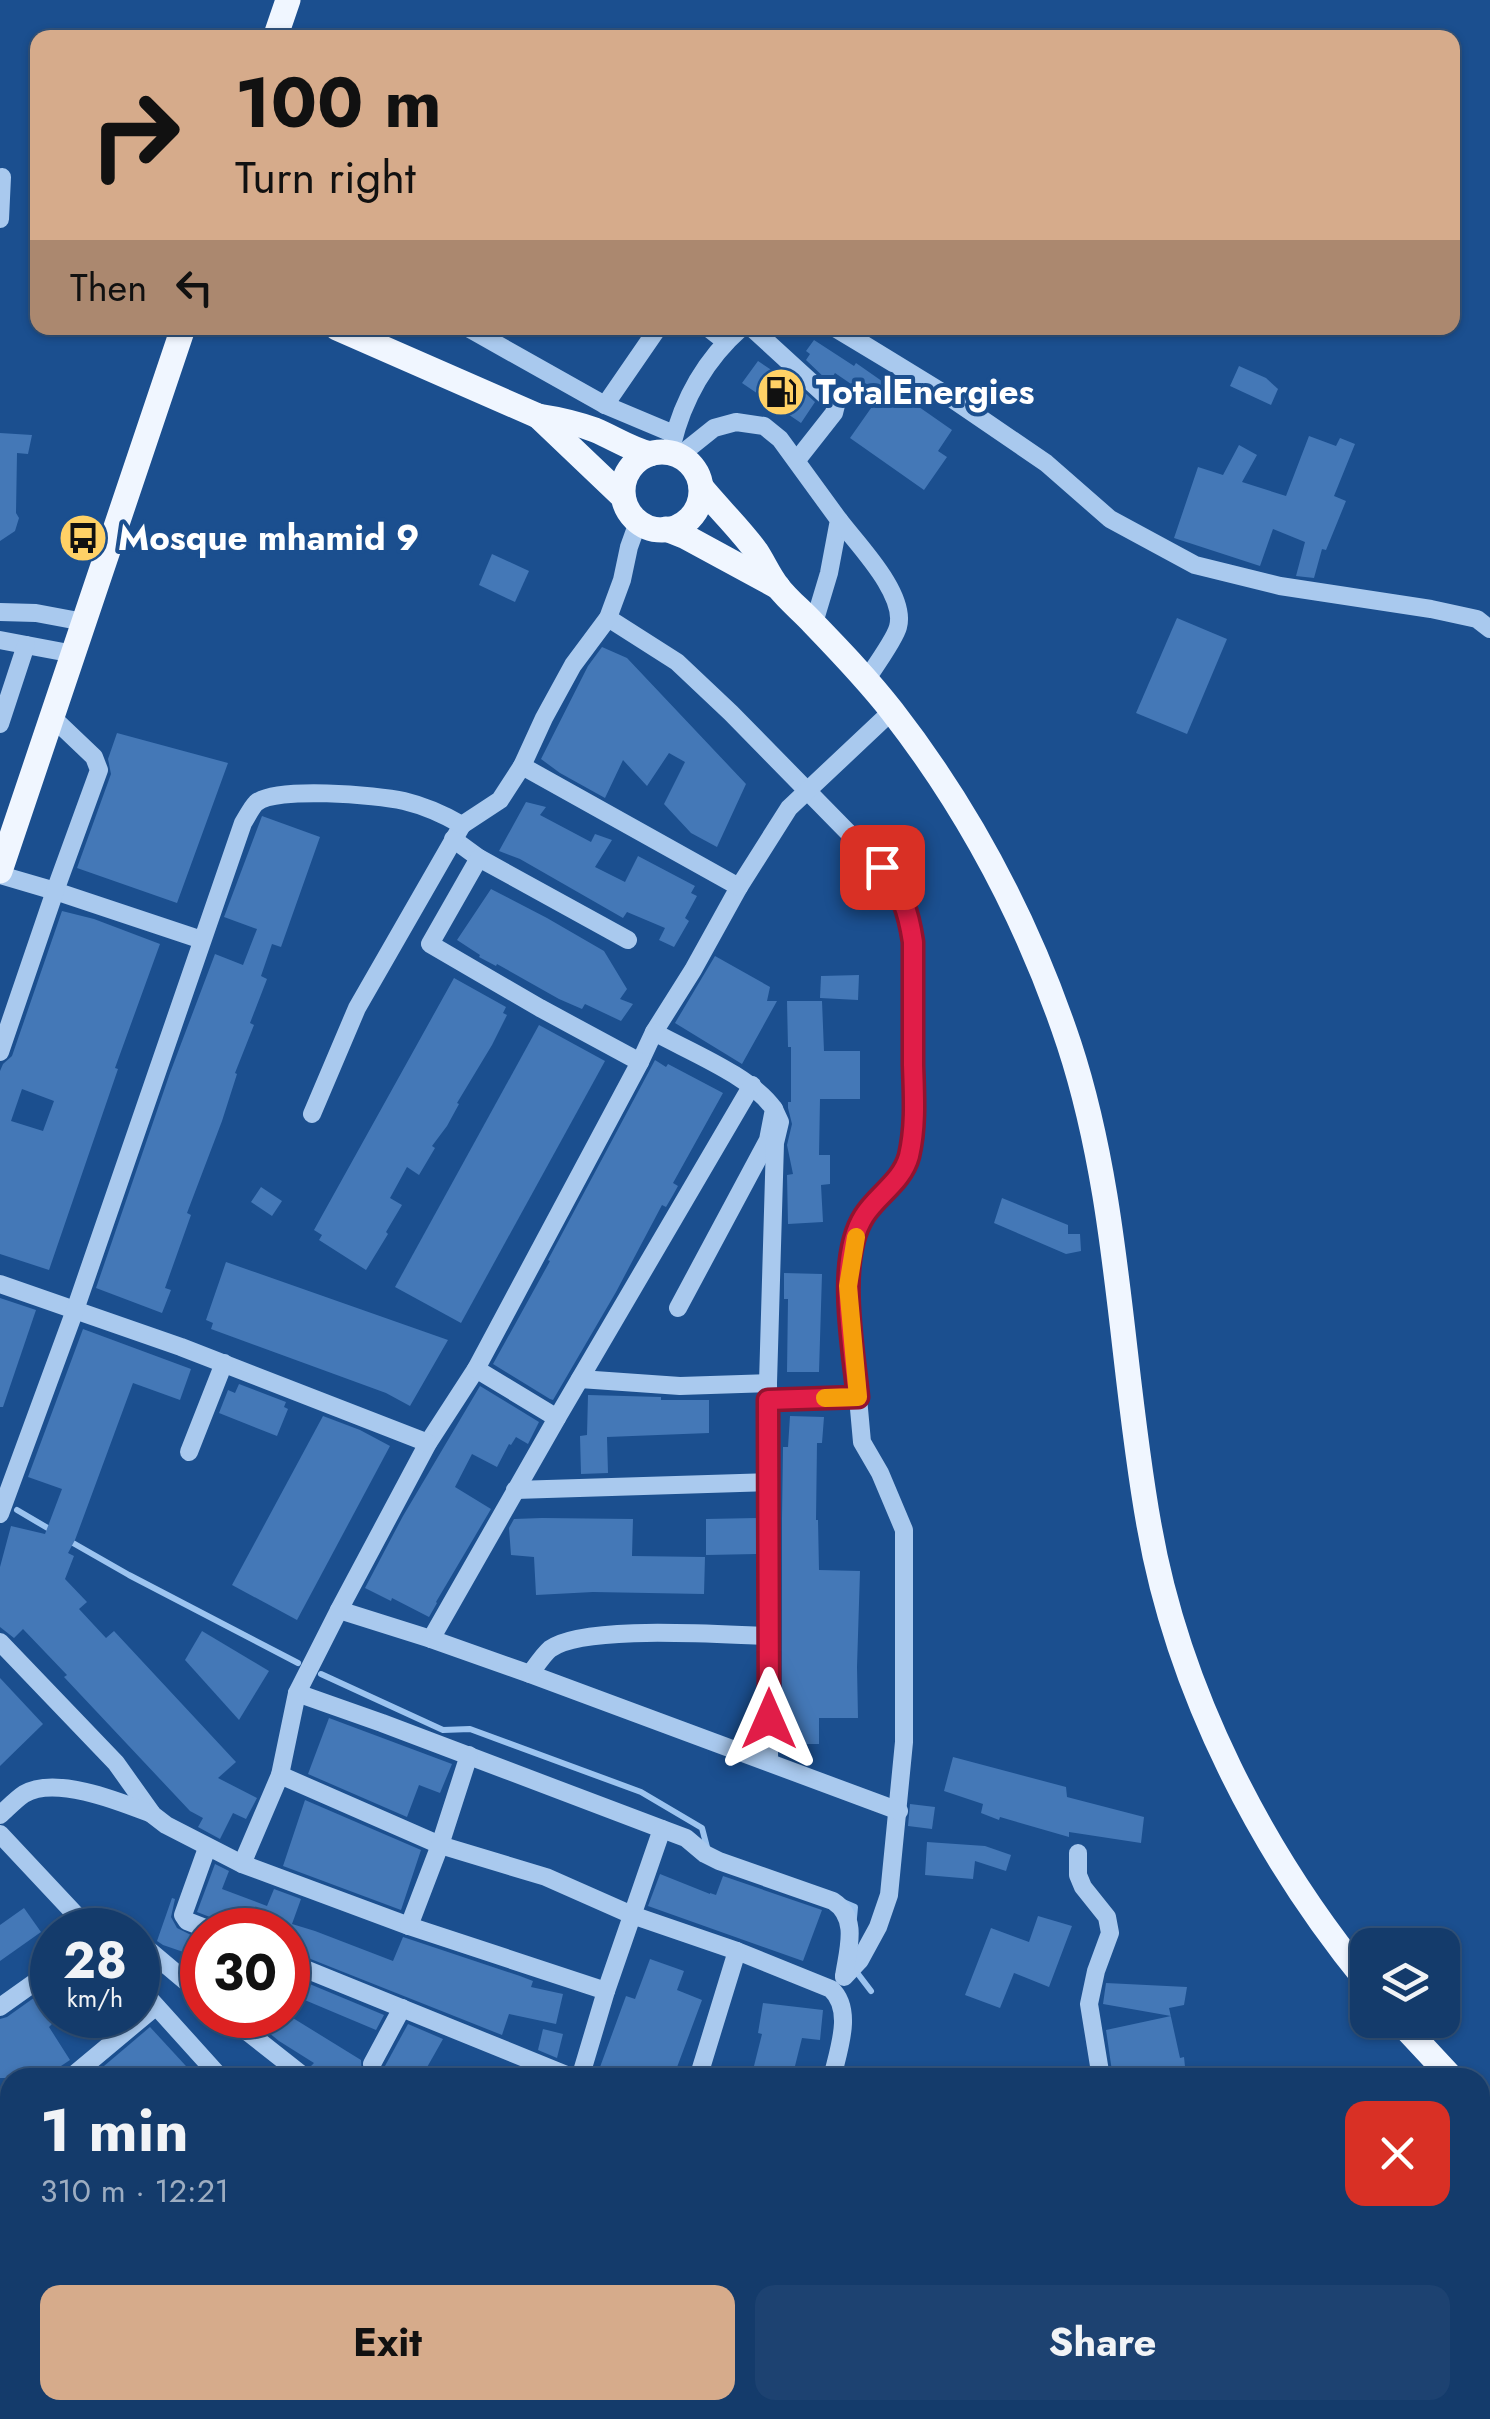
<!DOCTYPE html>
<meta charset="utf-8">
<style>
:root{--surface:#143b6b;--page:#1d4271;--text:#f1f3f6;--muted:#9dadc1;--line:#33557e;--accent:#d6ab8b}
body{margin:0;font-family:Jost,sans-serif;background:var(--page);color:var(--text);height:100vh;display:flex;flex-direction:column;font-size:38px;white-space:nowrap}
*{box-sizing:border-box;margin:0}
p{font-size:32px;color:var(--muted)}
.icon{flex:none;width:55px;height:55px;fill:none;stroke:currentColor;stroke-width:2;stroke-linecap:round;stroke-linejoin:round}
.map{position:relative;flex:1;overflow:hidden}
.drawer{position:absolute;left:0px;top:2068px;width:1490px;height:352px;display:flex;flex-direction:column;background:var(--surface);border-radius:30px 30px 0 0;box-shadow:0 2px 8px #0004,0 0 0 2px var(--line)}
.drawer>*{flex:none}
.hud{position:absolute;left:30px;top:30px;width:1430px;height:305px;border-radius:20px;box-shadow:0 2px 8px #0004,0 0 0 2px var(--line);background:#d6ab8b;color:#111;overflow:hidden}
.fabs{position:absolute;left:1350px;top:1928px;display:grid;gap:20px}
.fabs a{display:grid;place-items:center;width:110px;height:110px;border-radius:20px;background:var(--surface);box-shadow:0 2px 8px #0004,0 0 0 2px var(--line);font-size:50px}
.speed{position:absolute;left:30px;top:1908px;display:flex;gap:20px;font-size:50px;font-weight:700;text-align:center}
.speed>*{display:grid;place-content:center;width:130px;height:130px;border-radius:50%;background:var(--surface);box-shadow:0 2px 8px #0004,0 0 0 2px var(--line);line-height:1}
.speed small{font-size:25px;font-weight:400}
.speed .limit{border:15px solid #d22;background:#fff;color:#111}
.pin{position:absolute;display:grid;place-items:center;width:85px;height:85px;color:#fff;margin:-42px;border-radius:20px;box-shadow:0 5px 15px #0006}
.me{position:absolute;width:110px;margin:-55px;rotate:0deg;stroke-linejoin:round;filter:drop-shadow(0 0 8px #0008)}
.turn{display:flex;align-items:center;gap:35px;height:210px;padding:0 40px;font-size:45px}
.turn .icon{width:130px;height:130px;stroke-width:2.5}
.turn b{display:block;font-size:70px;line-height:85px}
.then{display:flex;align-items:center;height:95px;padding:0 40px;background:#0003;gap:20px;font-size:38px}
.round{display:grid;place-items:center;flex:none;width:105px;height:105px;border-radius:20px;background:var(--page)}
.summary{display:flex;align-items:center;justify-content:space-between;height:170px;padding:0 40px}
h1{font-size:60px;font-weight:700;line-height:75px}
.cta{display:flex;gap:20px;margin-top:auto;padding:20px 40px}
.cta a{flex:1;height:115px;border-radius:20px;background:var(--accent);color:#111;font-size:40px;font-weight:700;line-height:115px;text-align:center}
.cta a+a{background:var(--page);color:var(--text)}
.map>svg:first-child{display:block}
.lines{fill:none;stroke-linecap:round;stroke-linejoin:round}
.stream{stroke:#9cc4f0;stroke-width:6}
.building{fill:#4478b7;fill-rule:evenodd}
.minor{stroke:#a9c9ee;stroke-width:18}
.major{stroke:#f0f6ff;stroke-width:25}
.route-casing{stroke:#92132f;stroke-width:25}
.route{stroke:#e11d48;stroke-width:18}
.slow{stroke:#f59e0b;stroke-width:18}
.labels{text-anchor:middle;dominant-baseline:central;stroke-width:8;stroke-linejoin:round;paint-order:stroke}
.poi-label{font-size:35px;font-weight:bold;fill:#fff;stroke:#1b4f8f;text-anchor:start}
</style>
<div class="map">
<svg width="1490" height="2419" viewBox="0 0 1490 2419">
<rect width="100%" height="100%" fill="#1b4f8f"/>
<g class="lines">
<g class="stream">
<path d="M17,1510L51,1530"/>
<path d="M66,1539L129,1575L298,1663"/>
<path d="M321,1674L443,1730L470,1729L641,1792L702,1828L708,1851"/>
<path d="M841,1901L855,1907L854,1918"/>
<path d="M855,1970L871,1991"/>
</g>
</g>
<g class="building">
<path d="M814,340L854,366L856,363L952,430L938,451L947,457L924,490L850,438L876,401L835,373L829,382L806,360L810,354L806,351Z"/>
<path d="M758,361L791,383L792,381L815,402L801,423L742,383Z"/>
<path d="M1239,366L1266,378L1278,389L1271,405L1230,386Z"/>
<path d="M0,433L32,435L28,454L17,453L16,513L19,518L15,531L0,541Z"/>
<path d="M1309,436L1336,446L1340,438L1355,444L1334,496L1346,501L1326,550L1322,549L1314,578L1296,576L1305,542L1273,529L1260,566L1174,538L1198,467L1223,475L1239,445L1257,455L1242,482L1286,496Z"/>
<path d="M492,554L529,571L515,602L479,585Z"/>
<path d="M1177,618L1227,639L1187,734L1136,713Z"/>
<path d="M602,647L627,658L746,784L717,847L691,833L664,804L685,762L669,753L647,786L623,760L605,798L560,773L541,759L588,666Z"/>
<path d="M117,733L228,763L177,903L77,868L111,774L108,759Z"/>
<path d="M526,802L546,807L540,815L591,842L595,834L612,840L595,867L625,882L638,856L695,886L691,893L697,896L685,918L689,921L674,947L659,940L665,928L627,912L623,918L520,859L499,851Z"/>
<path d="M262,816L320,837L281,947L272,944L261,976L267,979L250,1023L254,1025L235,1073L237,1074L222,1121L187,1213L191,1215L165,1288L171,1290L162,1313L96,1288L170,1073L215,954L243,965L257,929L224,917Z"/>
<path d="M491,889L547,918L604,951L627,989L620,999L633,1004L621,1021L585,1004L582,1009L559,999L497,964L496,966L479,957L480,955L457,940Z"/>
<path d="M62,911L94,919L160,944L115,1068L118,1069L49,1270L0,1254V1071L3,1064L12,1056ZM22,1089L54,1101L43,1131L11,1121Z"/>
<path d="M715,956L770,987L767,1001H777L742,1064L675,1023Z"/>
<path d="M859,975L858,1000L820,998L821,976Z"/>
<path d="M454,978L506,1007L503,1013L507,1015L492,1045L457,1103L459,1104L447,1126L432,1146L435,1148L419,1175L407,1167L390,1198L402,1205L386,1232L388,1234L366,1270L319,1240L322,1235L314,1230Z"/>
<path d="M787,1001H822L824,1051H860V1099H820L819,1155H830V1184L821,1185L823,1222L788,1224L787,1175L793,1174L787,1145L792,1124L788,1108V1102H791V1047H788Z"/>
<path d="M539,1025L605,1061L461,1323L395,1287Z"/>
<path d="M655,1060L666,1067L668,1064L723,1093L673,1183L678,1186L673,1195L666,1207L662,1205L616,1292L553,1400L550,1399L493,1364L550,1261L548,1260Z"/>
<path d="M261,1187L282,1201L272,1216L251,1202Z"/>
<path d="M1002,1198L1068,1225V1234H1080L1081,1251L1066,1254L994,1223Z"/>
<path d="M226,1262L448,1340L410,1406L386,1393L211,1329L213,1323L206,1320Z"/>
<path d="M784,1273L822,1274L819,1372H787L788,1299H784Z"/>
<path d="M0,1298L36,1310L3,1407H0Z"/>
<path d="M83,1329L191,1369L180,1400L133,1383L75,1540L68,1553L74,1556L65,1579L87,1602L79,1609L106,1638L114,1631L236,1762L218,1778L257,1798L246,1819L233,1813L220,1839L198,1827L203,1818L190,1811L64,1677L67,1675L23,1629L14,1638L0,1627V1567L11,1526L45,1534L62,1489L28,1477Z"/>
<path d="M239,1384L286,1402L284,1407L288,1409L277,1436L219,1413L228,1390L235,1393Z"/>
<path d="M480,1386L539,1422L528,1444L516,1437L511,1445L509,1444L497,1467L472,1454L455,1487L491,1509L436,1602L437,1603L429,1617L392,1598L391,1601L365,1588L403,1516Z"/>
<path d="M588,1395L661,1397V1400H709V1433L607,1437L608,1473L581,1474L580,1436L587,1435Z"/>
<path d="M323,1416L360,1430L390,1446L297,1620L232,1585Z"/>
<path d="M790,1416L824,1417L822,1443H817L816,1520H818L819,1570L860,1571L857,1667L858,1718H819V1744H782V1518L783,1447H788Z"/>
<path d="M542,1518L633,1519L632,1556L705,1557L704,1594L593,1592L536,1595L534,1557L511,1555L509,1528L514,1519Z"/>
<path d="M757,1518V1554L706,1555V1519Z"/>
<path d="M202,1631L269,1671L239,1720L185,1660Z"/>
<path d="M0,1678L43,1724L0,1766Z"/>
<path d="M329,1718L452,1764L440,1793L419,1785L407,1817L308,1774Z"/>
<path d="M953,1757L1066,1787L1067,1797L1144,1817L1141,1843L1069,1832V1837L1000,1817L999,1820L981,1813L983,1804L944,1791Z"/>
<path d="M305,1800L421,1850L401,1910L283,1866Z"/>
<path d="M910,1804L935,1807L932,1829L908,1826Z"/>
<path d="M927,1842L985,1846L1011,1855L1006,1871L975,1861L973,1879L925,1875Z"/>
<path d="M215,1864L229,1871L222,1889L267,1906L274,1889L301,1899L292,1924L315,1931L393,1961L403,1937L520,1976L533,1981L531,1987L563,1994L556,2024L509,2014L502,2035L288,1950V1930H222L220,1923L215,1919L197,1912Z"/>
<path d="M660,1874L710,1894V1893L716,1895L723,1876L822,1910L803,1961L648,1906Z"/>
<path d="M172,1898L175,1899L171,1917L177,1928L201,1940L195,1956L163,1945L157,1941Z"/>
<path d="M24,1908L41,1932L0,1961V1925Z"/>
<path d="M1038,1916L1072,1926L1049,1987L1014,1973L1000,2008L965,1995L991,1928L1029,1942Z"/>
<path d="M650,1959L684,1971L677,1990L702,2000L673,2078H596L626,1996L635,1999Z"/>
<path d="M288,1975L384,2015L376,2030L288,1993Z"/>
<path d="M1106,1983L1187,1987L1184,2005L1169,2008L1180,2058L1184,2057L1186,2076L1113,2078L1106,2030L1171,2016L1103,2004Z"/>
<path d="M52,1985V2024L49,2027L70,2060L43,2078H0V2019L7,2017Z"/>
<path d="M763,2003L823,2010L820,2040L802,2038L792,2078L753,2070L762,2034L758,2033Z"/>
<path d="M247,2015H288L361,2060L362,2078H323L311,2066L314,2063L279,2041Z"/>
<path d="M408,2024L443,2039L421,2078H391L385,2066Z"/>
<path d="M150,2027L197,2078H91L104,2066Z"/>
<path d="M543,2029L563,2034L557,2058L538,2050Z"/>
</g>
<g class="lines">
<g class="minor">
<path d="M0,219L2,177"/>
<path d="M468,328L605,405L674,434"/>
<path d="M708,328L726,342"/>
<path d="M752,328L836,405L834,413L797,460"/>
<path d="M835,328L948,396L837,328"/>
<path d="M948,396L1046,463L1110,519L1195,565L1280,586L1431,609L1477,619L1490,629"/>
<path d="M605,405L658,328"/>
<path d="M672,445C683,399 706,359 741,328"/>
<path d="M679,456L714,428L736,422L764,426L780,439L839,520L829,573L814,623"/>
<path d="M839,520C857,544 907,594 898,627C895,639 874,668 866,680"/>
<path d="M0,612L36,613L84,622"/>
<path d="M608,618L677,662L731,713L882,867C902,894 908,909 913,942L914,1124L908,1160L892,1187L866,1213L858,1227L852,1255L848,1287L862,1442L880,1473L904,1530V1742L889,1895L878,1927L860,1960L844,1977"/>
<path d="M0,640L74,654"/>
<path d="M892,711L789,808L739,887L693,970L654,1032L640,1062L476,1369L428,1443L339,1610L431,1639L530,1674L899,1811"/>
<path d="M0,724L26,645"/>
<path d="M522,766L739,887"/>
<path d="M453,839L479,858L628,940"/>
<path d="M479,858L430,944L540,1008L640,1062"/>
<path d="M0,875L55,891L202,940"/>
<path d="M654,1032C690,1052 751,1076 774,1109L768,1140L678,1308"/>
<path d="M0,1052L55,891L99,770L94,757L52,717"/>
<path d="M312,1114L357,1008L462,825"/>
<path d="M0,1284L181,1347L428,1443"/>
<path d="M580,1379L680,1386L768,1383"/>
<path d="M769,1400L858,1397"/>
<path d="M557,1418L752,1085"/>
<path d="M189,1452L224,1363"/>
<path d="M515,1490L770,1482"/>
<path d="M0,1514L75,1310L243,823C247,817 251,808 256,803C275,786 377,795 404,801C425,806 443,814 462,825L500,800L522,766L544,718L573,665L608,618L622,580L629,547L638,522"/>
<path d="M770,1636L768,1383L775,1143L780,1122L774,1109"/>
<path d="M431,1639L557,1418L476,1369"/>
<path d="M0,1642L116,1763L153,1815L166,1825L242,1864L409,1926L606,1991"/>
<path d="M530,1674C536,1666 543,1655 550,1649C583,1624 724,1635 770,1636L769,1762"/>
<path d="M297,1693L382,1723L662,1829L686,1838L705,1854L719,1861L833,1901C859,1918 848,1949 844,1976"/>
<path d="M280,1775L297,1693L339,1610"/>
<path d="M0,1815C7,1809 15,1800 24,1794C55,1775 121,1802 152,1814"/>
<path d="M0,1834L90,1930"/>
<path d="M207,1848L183,1915L187,1921L210,1930"/>
<path d="M1078,1853V1875L1083,1887L1107,1917L1110,1933L1096,1971L1089,2004L1101,2078"/>
<path d="M242,1864L280,1775L440,1845L546,1877L632,1915L737,1951L831,1989C854,2010 838,2051 832,2078"/>
<path d="M409,1926L440,1845L469,1755"/>
<path d="M138,1943L145,1947L202,1995"/>
<path d="M288,1962L574,2078"/>
<path d="M138,1986L221,2078"/>
<path d="M0,2007L52,1970"/>
<path d="M226,2015L306,2078"/>
<path d="M70,2078L155,2007"/>
<path d="M379,2078L373,2072L372,2064L402,2008"/>
<path d="M580,2078L606,1991L662,1829"/>
<path d="M698,2078L737,1951"/>
<path d="M0,2139L10,2132"/>
<path d="M1480,2243L1490,2240"/>
<path d="M0,2264L10,2276"/>
<path d="M0,2407L15,2419"/>
<path d="M137,2410L145,2419"/>
<path d="M388,2410L396,2419"/>
<path d="M536,2410L545,2419"/>
<path d="M835,2410L852,2419"/>
<path d="M1069,2410L1087,2419"/>
<path d="M1451,2410L1470,2419"/>
<path d="M239,2419L247,2410"/>
<path d="M360,2419L369,2410"/>
<path d="M504,2419L514,2410"/>
<path d="M680,2419L685,2410"/>
<path d="M750,2419L754,2410"/>
<path d="M1155,2419L1159,2410"/>
</g>
<g class="major">
<path d="M275,38L288,0"/>
<path d="M337,328L538,416C558,419 576,423 595,430C614,438 630,449 650,454"/>
<path d="M538,416L623,497"/>
<circle cx="662" cy="491" r="39"/>
<path d="M701,487C719,509 740,529 756,551C764,563 769,576 778,587C788,600 802,611 813,623C840,651 868,680 892,711C969,810 1029,924 1069,1044C1120,1199 1120,1365 1149,1525C1178,1691 1262,1854 1368,1983"/>
<path d="M666,529L686,537L778,587"/>
<path d="M0,871L183,328"/>
<path d="M1398,2020L1452,2078"/>
<path d="M1480,2103L1490,2112"/>
</g>
</g>
<g class="lines">
<g class="route-casing">
<path id="route" d="M769,1719L768,1400L858,1397C853,1347 836,1260 864,1216C877,1195 902,1182 909,1156C916,1126 914,1095 913,1065C913,1024 913,983 913,942C908,909 902,894 882,867"/>
</g>
<use href="#route" class="route"/>
<path class="slow" d="M825,1398L858,1397L848,1286L856,1237"/>
</g>
<defs>
<g id="fuel-disc" transform="scale(2.5)"><circle r="9.5" fill="#ffd166" stroke="#1b4f8f"/><path d="M-5.5-6h7V0h2V4h1.3V-2.5L3-4.5l.8-.8L6-3V5H2.5V1h-1V6h-7ZM-4.2-4.7v3.2H.2V-4.7Z" fill="#111"/></g>
<g id="bus-disc" transform="scale(2.5)"><circle r="9.5" fill="#ffd166" stroke="#1b4f8f"/><path d="M-5-6H5V4H4V6H2V4H-2V6H-4V4H-5ZM-3.5-4V0h7V-4ZM-3.5 1.2v1.5H-2V1.2ZM2 1.2v1.5H3.5V1.2Z" fill="#111"/></g>
</defs>
<g fill-rule="evenodd">
<use href="#fuel-disc" x="781" y="392"/>
<use href="#bus-disc" x="83" y="538"/>
</g>
<g class="labels">
<g class="poi-label">
<text x="816" y="392">TotalEnergies</text>
<text x="118" y="538">Mosque mhamid 9</text>
</g>
</g>
</svg>
<div class="fabs">
<a><svg class="icon" aria-label="layers" viewBox="0 0 24 24"><path d="M12 4l9 5-9 5-9-5zM3 14l9 5 9-5"/></svg></a>
</div>
<div class="speed"><div>28<small>km/h</small></div><div class="limit">30</div></div>
<div class="pin" style="left:882px;top:867px;background:#d93025"><svg class="icon" aria-label="arrive" viewBox="0 0 24 24"><path d="M6 21V4h12l-3 4 3 4H6"/></svg></div>
<svg class="me" style="left:769px;top:1719px" viewBox="-20 -20 40 40"><path d="M0-17L14 15 0 8-14 15z" fill="#e11d48" stroke="#fff" stroke-width="4"/></svg>
<div class="hud">
<div class="turn"><svg class="icon" aria-label="right" viewBox="0 0 24 24"><path d="M7 20v-9h11M14 6l5 5-5 5"/></svg><div><b>100 m</b>Turn right</div></div>
<div class="then">Then<svg class="icon" aria-label="left" viewBox="0 0 24 24"><path d="M17 20v-9H6M10 6l-5 5 5 5"/></svg></div>
</div>
<section class="drawer">
<div class="summary"><div><h1>1 min</h1><p>310 m · 12:21</p></div><a class="round" style="background:#d93025;color:#fff"><svg class="icon" aria-label="close" viewBox="0 0 24 24"><path d="M6 6l12 12M18 6L6 18"/></svg></a></div>
<div class="cta"><a>Exit</a><a>Share</a></div>
</section>
</div>
